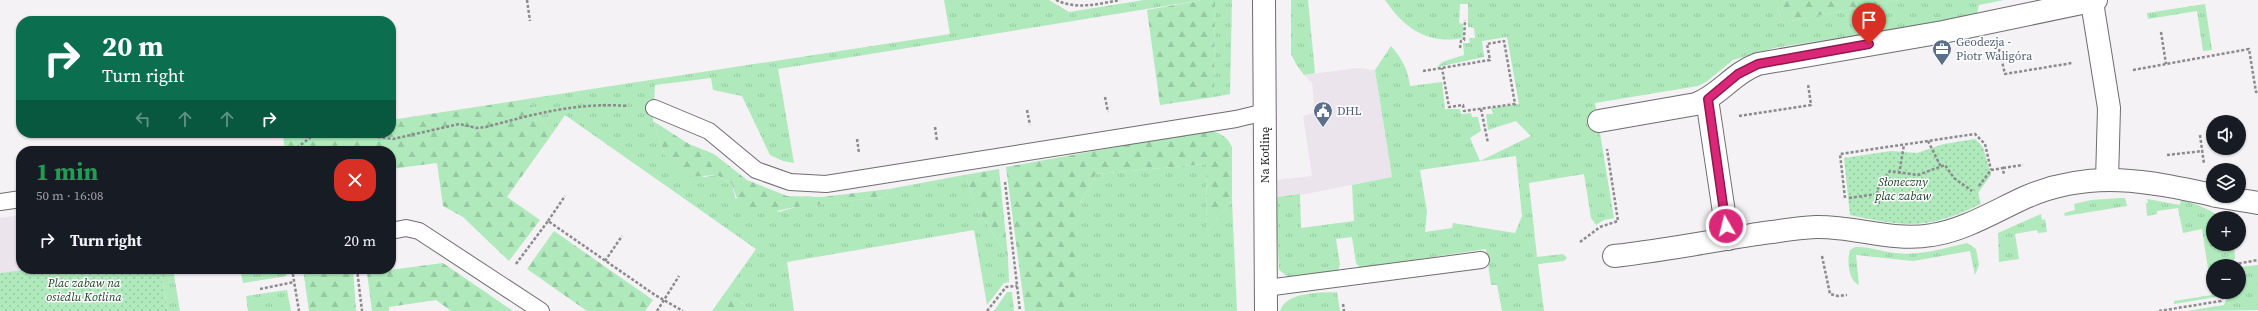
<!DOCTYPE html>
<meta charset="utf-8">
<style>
:root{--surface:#171b24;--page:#20242c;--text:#f1f3f6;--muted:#9ea1a6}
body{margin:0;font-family:"Source Serif 4",serif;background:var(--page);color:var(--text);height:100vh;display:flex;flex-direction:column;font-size:15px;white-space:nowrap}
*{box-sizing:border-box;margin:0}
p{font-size:13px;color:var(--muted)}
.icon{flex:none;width:22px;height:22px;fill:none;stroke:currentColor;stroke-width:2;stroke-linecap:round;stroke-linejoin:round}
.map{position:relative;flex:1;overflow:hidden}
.panel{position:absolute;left:16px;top:146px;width:380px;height:128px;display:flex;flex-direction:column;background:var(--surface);border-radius:16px;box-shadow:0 1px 3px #0004}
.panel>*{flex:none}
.banner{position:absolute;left:16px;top:16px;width:380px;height:122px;border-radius:16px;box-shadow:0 1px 3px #0004;background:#0b6e4f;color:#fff;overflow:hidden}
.fabs{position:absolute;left:2206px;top:115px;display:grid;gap:8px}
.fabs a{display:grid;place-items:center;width:40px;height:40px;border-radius:50%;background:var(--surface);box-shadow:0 1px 3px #0004;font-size:20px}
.pin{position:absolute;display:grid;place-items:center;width:34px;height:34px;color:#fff;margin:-41px -17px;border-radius:50% 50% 50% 0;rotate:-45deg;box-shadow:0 0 4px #0007}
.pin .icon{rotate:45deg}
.me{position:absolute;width:44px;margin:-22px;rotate:352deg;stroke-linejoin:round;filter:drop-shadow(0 0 3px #0008)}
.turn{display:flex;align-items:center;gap:14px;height:84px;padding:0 20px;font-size:18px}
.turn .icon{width:52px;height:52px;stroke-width:2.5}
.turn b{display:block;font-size:28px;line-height:34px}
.lanes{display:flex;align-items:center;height:38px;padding:0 20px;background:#0003;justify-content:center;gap:20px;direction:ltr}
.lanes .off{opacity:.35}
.round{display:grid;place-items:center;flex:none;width:42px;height:42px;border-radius:16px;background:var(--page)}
.headline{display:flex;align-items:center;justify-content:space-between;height:68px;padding:0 20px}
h1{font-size:24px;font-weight:700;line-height:30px;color:#1e9e55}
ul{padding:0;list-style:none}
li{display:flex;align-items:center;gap:12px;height:52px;padding:0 20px}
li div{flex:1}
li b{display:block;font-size:15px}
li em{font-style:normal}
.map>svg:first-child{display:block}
.built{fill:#ece4ed}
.grass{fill:url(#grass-tufts);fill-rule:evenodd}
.forest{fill:url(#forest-firs)}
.park{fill:url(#park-dots)}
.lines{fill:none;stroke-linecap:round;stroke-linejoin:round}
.service-casing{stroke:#6f6d6f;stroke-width:18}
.minor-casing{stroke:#6f6d6f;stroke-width:24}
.tertiary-casing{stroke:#6f6d6f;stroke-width:24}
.path{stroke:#8b8a8c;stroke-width:2.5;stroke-dasharray:3 2;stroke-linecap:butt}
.service{stroke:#fff;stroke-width:16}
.minor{stroke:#fff;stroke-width:22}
.tertiary{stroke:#fff;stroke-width:22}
.route-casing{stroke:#8e194d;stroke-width:10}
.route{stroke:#db2777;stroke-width:7}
.labels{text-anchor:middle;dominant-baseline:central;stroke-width:3;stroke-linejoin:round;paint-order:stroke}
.service-label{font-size:12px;fill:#4e5e75;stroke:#fff;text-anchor:start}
.street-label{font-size:12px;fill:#222122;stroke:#fff}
.park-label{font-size:12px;font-style:italic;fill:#1b4025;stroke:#fff}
</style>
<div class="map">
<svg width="2258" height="311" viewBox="0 0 2258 311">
<defs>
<pattern id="grass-tufts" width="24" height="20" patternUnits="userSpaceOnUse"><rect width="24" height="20" fill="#afe9bc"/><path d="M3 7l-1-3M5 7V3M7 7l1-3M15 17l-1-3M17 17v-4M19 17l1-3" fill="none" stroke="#96c8a1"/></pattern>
<pattern id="forest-firs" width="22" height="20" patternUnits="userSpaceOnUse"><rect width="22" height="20" fill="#afe9bc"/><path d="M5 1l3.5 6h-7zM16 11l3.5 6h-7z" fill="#96c8a1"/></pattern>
<pattern id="park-dots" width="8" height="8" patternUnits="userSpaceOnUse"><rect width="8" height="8" fill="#afe9bc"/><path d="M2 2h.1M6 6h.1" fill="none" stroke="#96c8a1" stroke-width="1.8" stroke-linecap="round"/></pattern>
</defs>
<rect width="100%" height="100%" fill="#f4f2f5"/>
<g class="built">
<path d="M1357,68L1375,70L1392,177L1275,200V180L1312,176L1303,116L1313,113L1314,102L1312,83L1304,75Z"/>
<path d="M21,215V269H30L0,273V218Z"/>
</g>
<g class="grass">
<path d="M944,0H1049L1069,12L1144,0H1202L778,69L794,163L783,161L770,155L742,96L713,90L711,78L655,85L653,121L667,161L704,177L717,175L732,184L735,198L779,212L799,206L884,197L889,189L964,175L978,210L1008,257L1009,282L1004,283L987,305L974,230L787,262L794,311H751L727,290L756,249L565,115L552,134L527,99L950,34Z"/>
<path d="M1215,0H1232L1230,94L1214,97Z"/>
<path d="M1291,0H1308L1315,73L1304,75L1296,64L1291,54Z"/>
<path d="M1385,0H1777L1781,23L1899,0H2004L1979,5L1977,13L1965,18L1774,48L1733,60L1706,82L1698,86L1595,103L1614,218L1604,220L1596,225L1591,218L1584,174L1529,183L1537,257L1563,254L1567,258L1564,261L1538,264L1544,311H1502L1497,285H1491L1486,249L1360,268L1356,263L1352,237L1336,239L1340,265L1337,272L1290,278L1279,270L1275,200L1278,197L1300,194L1301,228L1354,221L1352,185L1392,177L1375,70L1391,46C1402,59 1408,69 1410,86L1442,82L1445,109H1460L1461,114L1471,113L1472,117H1478L1481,131L1470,138L1480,161L1531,136L1516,121L1488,130L1486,114H1493L1491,108L1519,104L1507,37L1482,41L1484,57L1437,67L1442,62L1464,55L1463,43H1470L1469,38H1475L1474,28L1468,27V4H1460L1459,23L1463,24V38C1428,45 1404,28 1385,0ZM1516,156L1522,216L1515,233L1453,223L1452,228L1425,232L1427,212L1420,170Z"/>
<path d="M2205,4L2212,50L2203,51L2197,11L2148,19L2147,13Z"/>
<path d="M1206,164L1207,231L1232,201L1237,311H1080V204L1096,174Z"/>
<path d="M2119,198H2125L2127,206L2065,216L2064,213L2075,210L2074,204L2091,200Z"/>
<path d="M2147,199L2180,205L2181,200C2196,204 2210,209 2222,218H2213V244H2234L2235,258L2231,266H2213V292H2219L2216,297L2174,304V301L2212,295L2202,229L2183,233L2178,208L2157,211V214L2147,216L2146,203H2148Z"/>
<path d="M2041,214L2042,220L2045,219L2047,232L2038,233L2037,230L2015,234L2019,259L1999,262L1998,233Z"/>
<path d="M1967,243L1976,249L1979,265L1975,275L1970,251L1913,261L1856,255L1859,285C1848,280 1847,260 1850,250L1855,247C1869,246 1883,252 1896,253C1922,256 1943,248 1967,243Z"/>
<path d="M2258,265V310L2187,311L2224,305L2229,292H2239V267Z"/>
<path d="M160,269H173L180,311H168Z"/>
<path d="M240,269H285L287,276L243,283Z"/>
<path d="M287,290L291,311H248L246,296Z"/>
<path d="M1007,292H1012L1014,311H994Z"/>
<path d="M1337,292L1340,311H1280C1286,291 1321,293 1337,292Z"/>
</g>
<g class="forest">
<path d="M1202,0H1215L1214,97L1160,105L1147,10Z"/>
<path d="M1777,0H1899L1781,23Z"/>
<path d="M527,99L552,134L507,197L540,220L509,261L463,217L443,206L437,163L391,169V151H285L283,136L303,133H391V120Z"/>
<path d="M653,121L689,144L714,154L747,180L787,196L822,197L889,189L884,197C857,200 829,203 802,206C783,208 767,217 748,208C737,203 735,194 732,184L717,175L687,177L667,161Z"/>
<path d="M1204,131C1217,131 1226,134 1232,147V201L1207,231L1206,164L1096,174L1080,204V311H1025L1006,167Z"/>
<path d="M999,169L1008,257L978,210L964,175Z"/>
<path d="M554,231L653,300L645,311H587L527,269Z"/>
<path d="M443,263L513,311H451L436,300L389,307V311H372L367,273Z"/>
<path d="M303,269H353L356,311H309Z"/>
<path d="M727,290L751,311H712Z"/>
</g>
<g class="park">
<path d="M1975,139L1983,147L1991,175L1978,193L1981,204C1927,230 1907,227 1850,215L1844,158L1891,151L1917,153L1944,144Z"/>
<path d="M30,269H160L168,311H0V273Z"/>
</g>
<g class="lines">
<g class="service-casing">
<g id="service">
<path d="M654,108L709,131L756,170L790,182L826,184L1236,119L1265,112"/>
<path d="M0,202L21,199"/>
<path d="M391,231L406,228L419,231L541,311"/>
<path d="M1266,288L1481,260"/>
</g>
</g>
<g class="minor-casing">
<g id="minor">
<path d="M2092,2L2109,108L2107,180"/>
<path d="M1707,99L1728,239"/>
<path d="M1599,121L1696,104C1720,95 1733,73 1758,64L1943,32L2096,0"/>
<path d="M2216,196L2258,203"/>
<path d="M1614,256C1660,251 1706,242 1751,235C1773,232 1794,228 1816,227C1855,226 1892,242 1932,235C1965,230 1995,211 2026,197C2091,169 2148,181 2213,195"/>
</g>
</g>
<g class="tertiary-casing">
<path id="tertiary" d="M1264,0L1266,311"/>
</g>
<g class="path">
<path d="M527,0L530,21"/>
<path d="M1056,0C1076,10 1098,4 1120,0"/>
<path d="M2161,32L2166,64"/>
<path d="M1460,48L1461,41L1464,40L1465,20"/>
<path d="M1999,49L2005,74L2072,63"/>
<path d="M2133,70L2249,49L2256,92L2258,91"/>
<path d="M1423,71L1490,60L1487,44L1504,41L1515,104L1464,111L1463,105L1449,107L1442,68"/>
<path d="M1105,97L1108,112"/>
<path d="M1481,109L1488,143"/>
<path d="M1027,110L1030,125"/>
<path d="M1739,116L1811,105L1808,84"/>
<path d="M935,127L937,141"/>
<path d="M2200,135L2204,164"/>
<path d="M857,139L859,153"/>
<path d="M1928,141L1941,167"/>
<path d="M293,151L311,137L322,135L348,133L393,139L459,124L477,128L486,127C534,114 578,102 628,106"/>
<path d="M2167,155L2203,151"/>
<path d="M2003,168L2023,165"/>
<path d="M1899,174L1904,145"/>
<path d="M1005,182L1020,311"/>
<path d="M1979,186L1991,170L2003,168L2004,175"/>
<path d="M1845,198L1840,154L1975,134L1985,144L1991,170"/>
<path d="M1849,198L1877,194"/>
<path d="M1879,204L1877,190L1890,171L1918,175L1945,165L1954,178L1972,191"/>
<path d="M548,221L565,196"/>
<path d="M1580,242L1600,227L1618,221L1607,149"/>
<path d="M1822,256L1830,294L1838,296L1847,295"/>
<path d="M605,261L622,236"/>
<path d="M516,264L548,221L655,295L683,311"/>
<path d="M2235,266L2236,264L2258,260"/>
<path d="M292,269L299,311"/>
<path d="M357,269L362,311"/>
<path d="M260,289L294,282"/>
<path d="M1343,304L1344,311"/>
<path d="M657,311L679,276"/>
<path d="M987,311L1006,287L1017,286"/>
<path d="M2159,311L2221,301L2225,292"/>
</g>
<use href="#service" class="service"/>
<use href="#minor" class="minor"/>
<use href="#tertiary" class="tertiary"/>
</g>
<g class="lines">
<g class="route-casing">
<path id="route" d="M1726,226L1708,99L1738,74L1758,64L1869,44"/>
</g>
<use href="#route" class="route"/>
</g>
<defs>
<g id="office-pin" transform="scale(1)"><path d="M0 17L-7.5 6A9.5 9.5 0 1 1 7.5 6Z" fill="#5c6f8a" stroke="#fff"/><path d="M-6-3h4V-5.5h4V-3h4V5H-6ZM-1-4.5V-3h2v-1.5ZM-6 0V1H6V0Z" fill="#fff"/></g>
<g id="civic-pin" transform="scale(1)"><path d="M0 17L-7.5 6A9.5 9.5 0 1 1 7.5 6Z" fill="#5c6f8a" stroke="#fff"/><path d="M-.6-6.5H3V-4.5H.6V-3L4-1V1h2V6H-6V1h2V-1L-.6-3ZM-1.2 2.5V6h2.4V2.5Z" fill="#fff"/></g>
</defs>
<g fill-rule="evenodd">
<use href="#office-pin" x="1942" y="49"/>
<use href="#civic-pin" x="1323" y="111"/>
</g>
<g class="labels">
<g class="service-label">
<text x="1956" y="42">Geodezja -<tspan x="1956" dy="14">Piotr Waligóra</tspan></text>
<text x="1337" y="111">DHL</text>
</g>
<g class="street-label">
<text transform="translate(1265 155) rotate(-90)">Na Kotlinę</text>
</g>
<g class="park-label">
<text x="1903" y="182">Słoneczny<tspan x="1903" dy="14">plac zabaw</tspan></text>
<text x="84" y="283">Plac zabaw na<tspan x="84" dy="14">osiedlu Kotlina</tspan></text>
</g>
</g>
</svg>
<div class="fabs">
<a><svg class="icon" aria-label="sound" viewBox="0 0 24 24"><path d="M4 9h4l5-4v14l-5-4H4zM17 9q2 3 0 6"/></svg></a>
<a><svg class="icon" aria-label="layers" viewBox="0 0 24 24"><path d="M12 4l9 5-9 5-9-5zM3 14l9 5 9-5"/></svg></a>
<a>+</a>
<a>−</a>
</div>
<div class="pin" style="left:1869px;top:44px;background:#d93025"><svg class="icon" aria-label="arrive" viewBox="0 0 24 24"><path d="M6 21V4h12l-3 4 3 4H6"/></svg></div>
<svg class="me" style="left:1726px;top:226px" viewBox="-20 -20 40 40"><circle r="17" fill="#db2777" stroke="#fff" stroke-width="3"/><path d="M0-11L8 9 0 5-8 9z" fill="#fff"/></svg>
<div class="banner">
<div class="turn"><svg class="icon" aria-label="right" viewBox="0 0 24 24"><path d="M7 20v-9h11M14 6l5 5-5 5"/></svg><div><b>20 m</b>Turn right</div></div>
<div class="lanes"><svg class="icon off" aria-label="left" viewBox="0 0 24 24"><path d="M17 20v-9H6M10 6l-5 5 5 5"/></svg><svg class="icon off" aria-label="ahead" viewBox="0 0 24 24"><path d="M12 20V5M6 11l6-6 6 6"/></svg><svg class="icon off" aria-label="ahead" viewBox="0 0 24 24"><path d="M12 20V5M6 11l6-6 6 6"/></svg><svg class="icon" aria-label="right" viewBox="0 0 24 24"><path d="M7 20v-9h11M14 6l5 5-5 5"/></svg></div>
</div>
<section class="panel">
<div class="headline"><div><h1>1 min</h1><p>50 m · 16:08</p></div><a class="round" style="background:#d93025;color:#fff"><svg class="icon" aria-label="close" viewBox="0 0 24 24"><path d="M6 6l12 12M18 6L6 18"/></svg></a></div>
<ul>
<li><svg class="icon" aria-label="right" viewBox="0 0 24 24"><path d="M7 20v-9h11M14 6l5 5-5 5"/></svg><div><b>Turn right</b></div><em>20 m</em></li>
</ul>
</section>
</div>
